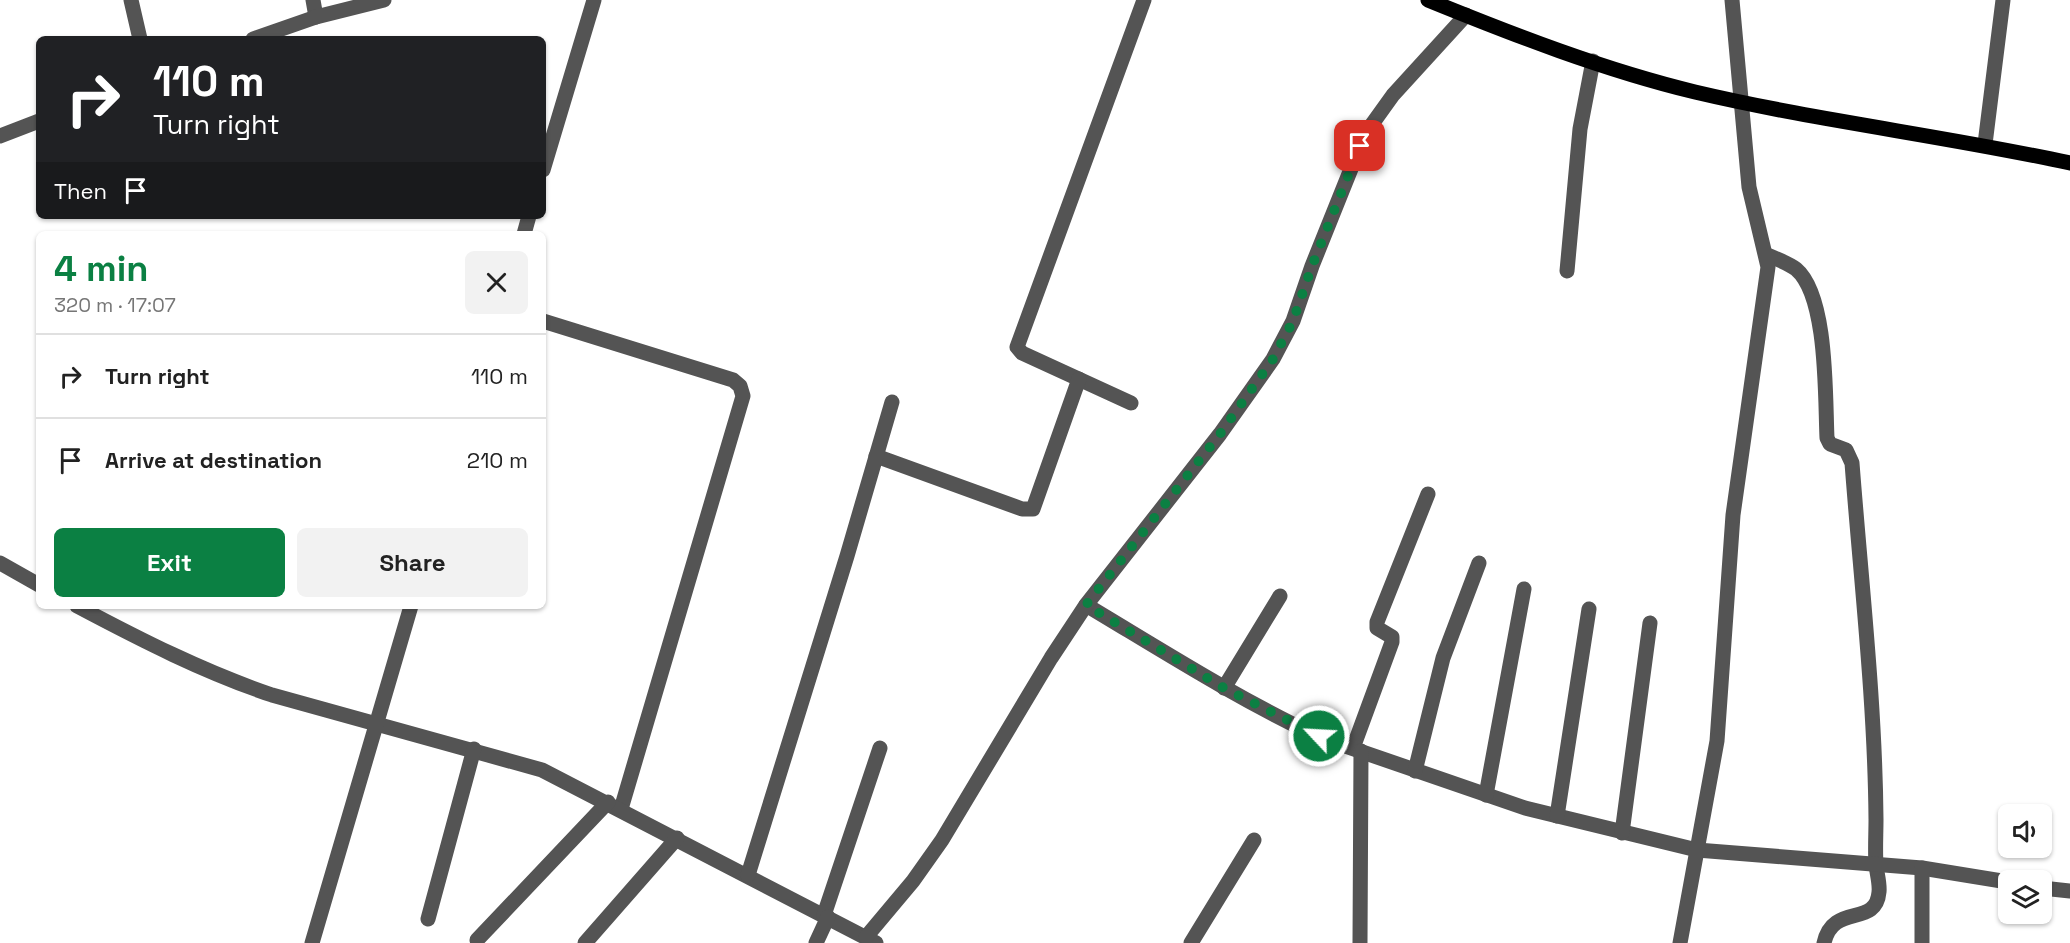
<!DOCTYPE html>
<meta charset="utf-8">
<style>
:root{--surface:#fff;--page:#f2f2f2;--text:#222;--muted:#767676;--line:#e0e0e0;--accent:#0b8043}
body{margin:0;font-family:"Space Grotesk",sans-serif;background:var(--page);color:var(--text);height:100vh;display:flex;flex-direction:column;font-size:22px;white-space:nowrap}
*{box-sizing:border-box;margin:0}
p{font-size:20px;color:var(--muted)}
.icon{flex:none;width:33px;height:33px;fill:none;stroke:currentColor;stroke-width:2;stroke-linecap:round;stroke-linejoin:round}
.map{position:relative;flex:1;overflow:hidden}
.side{position:absolute;left:36px;top:231px;width:510px;height:378px;display:flex;flex-direction:column;background:var(--surface);border-radius:9px;box-shadow:0 2px 4px #0004}
.side>*{flex:none}
.hud{position:absolute;left:36px;top:36px;width:510px;height:183px;border-radius:9px;box-shadow:0 2px 4px #0004;background:#202124;color:#fff;overflow:hidden}
.fabs{position:absolute;left:1998px;top:804px;display:grid;gap:12px}
.fabs a{display:grid;place-items:center;width:54px;height:54px;border-radius:9px;background:var(--surface);box-shadow:0 2px 4px #0004;font-size:30px}
.pin{position:absolute;display:grid;place-items:center;width:51px;height:51px;color:#fff;margin:-26px;border-radius:12px;box-shadow:0 3px 9px #0006}
.me{position:absolute;width:66px;margin:-33px;rotate:295deg;stroke-linejoin:round;filter:drop-shadow(0 0 4px #0008)}
.turn{display:flex;align-items:center;gap:21px;height:126px;padding:0 18px;font-size:27px}
.turn .icon{width:78px;height:78px;stroke-width:2.5}
.turn b{display:block;font-size:42px;line-height:51px}
.then{display:flex;align-items:center;height:57px;padding:0 18px;background:#0003;gap:12px;font-size:22px}
.round{display:grid;place-items:center;flex:none;width:63px;height:63px;border-radius:9px;background:var(--page)}
.summary{display:flex;align-items:center;justify-content:space-between;height:102px;padding:0 18px}
h1{font-size:36px;font-weight:800;line-height:45px;color:var(--accent)}
.cta{display:flex;gap:12px;margin-top:auto;padding:12px 18px}
.cta a{flex:1;height:69px;border-radius:9px;background:var(--accent);color:#fff;font-size:24px;font-weight:800;line-height:69px;text-align:center}
.cta a+a{background:var(--page);color:var(--text)}
ul{padding:0;list-style:none}
li{display:flex;align-items:center;gap:18px;height:84px;padding:0 18px;border-top:2px solid var(--line)}
li div{flex:1}
li b{display:block;font-size:22px}
li em{font-style:normal}
.map>svg:first-child{display:block}
.lines{fill:none;stroke-linecap:round;stroke-linejoin:round}
.minor{stroke:#545454;stroke-width:15}
.major{stroke:#000;stroke-width:15}
.route{stroke:#0b8043;stroke-width:10;stroke-dasharray:0 18}
</style>
<div class="map">
<svg width="2070" height="943" viewBox="0 0 2070 943">
<rect width="100%" height="100%" fill="#fff"/>
<g class="lines">
<g class="minor">
<path d="M131,0L140,39"/>
<path d="M313,0L316,17"/>
<path d="M253,39L316,17L384,0"/>
<path d="M0,136L39,121"/>
<path d="M1985,144L2003,0"/>
<path d="M543,170L594,0"/>
<path d="M524,234L529,216"/>
<path d="M1767,255C1777,259 1788,263 1796,269C1828,296 1825,397 1827,438L1830,444L1846,450L1852,463C1861,581 1875,701 1876,819C1876,835 1875,850 1876,865C1877,874 1880,884 1879,892C1876,928 1833,902 1824,943"/>
<path d="M1567,271L1580,129L1593,61"/>
<path d="M543,321L733,380L740,386L743,396L621,809"/>
<path d="M1131,403L1022,353L1017,347L1144,0"/>
<path d="M876,456L1022,509H1033L1079,379"/>
<path d="M0,563L39,585"/>
<path d="M1086,605C1163,651 1238,699 1319,737L1525,808L1697,850L1922,868L2008,882"/>
<path d="M77,606C141,640 204,672 272,695L542,770L876,943"/>
<path d="M1224,688L1280,596"/>
<path d="M1353,748L1392,642V637L1377,628V622L1428,494"/>
<path d="M1415,771L1443,658L1479,563"/>
<path d="M1486,795L1524,589"/>
<path d="M1557,816L1589,609"/>
<path d="M1622,833L1650,623"/>
<path d="M1922,868V943"/>
<path d="M748,875L847,556L892,402"/>
<path d="M2042,888L2070,891"/>
<path d="M824,915L880,748"/>
<path d="M428,919L474,749"/>
<path d="M866,937L913,881L942,840L1051,658L1086,605L1220,434L1273,359L1293,321L1312,266L1365,134L1393,95L1466,15"/>
<path d="M477,940L608,802"/>
<path d="M312,943L411,606"/>
<path d="M585,943L677,838"/>
<path d="M816,943L828,917"/>
<path d="M1191,943L1254,840"/>
<path d="M1360,943L1361,751"/>
<path d="M1680,943L1717,741L1733,515L1768,267L1749,187L1732,0"/>
</g>
<path class="major" d="M1428,0C1514,35 1604,70 1695,92C1818,121 1946,136 2070,163"/>
</g>
<g class="lines">
<path class="route" d="M1319,736L1224,688L1086,605L1220,434L1273,359L1293,321L1312,266L1360,146"/>
</g>
</svg>
<div class="fabs">
<a><svg class="icon" aria-label="sound" viewBox="0 0 24 24"><path d="M4 9h4l5-4v14l-5-4H4zM17 9q2 3 0 6"/></svg></a>
<a><svg class="icon" aria-label="layers" viewBox="0 0 24 24"><path d="M12 4l9 5-9 5-9-5zM3 14l9 5 9-5"/></svg></a>
</div>
<div class="pin" style="left:1360px;top:146px;background:#d93025"><svg class="icon" aria-label="arrive" viewBox="0 0 24 24"><path d="M6 21V4h12l-3 4 3 4H6"/></svg></div>
<svg class="me" style="left:1319px;top:736px" viewBox="-20 -20 40 40"><circle r="17" fill="#0b8043" stroke="#fff" stroke-width="3"/><path d="M0-11L8 9 0 5-8 9z" fill="#fff"/></svg>
<div class="hud">
<div class="turn"><svg class="icon" aria-label="right" viewBox="0 0 24 24"><path d="M7 20v-9h11M14 6l5 5-5 5"/></svg><div><b>110 m</b>Turn right</div></div>
<div class="then">Then<svg class="icon" aria-label="arrive" viewBox="0 0 24 24"><path d="M6 21V4h12l-3 4 3 4H6"/></svg></div>
</div>
<section class="side">
<div class="summary"><div><h1>4 min</h1><p>320 m · 17:07</p></div><a class="round"><svg class="icon" aria-label="close" viewBox="0 0 24 24"><path d="M6 6l12 12M18 6L6 18"/></svg></a></div>
<ul>
<li><svg class="icon" aria-label="right" viewBox="0 0 24 24"><path d="M7 20v-9h11M14 6l5 5-5 5"/></svg><div><b>Turn right</b></div><em>110 m</em></li>
<li><svg class="icon" aria-label="arrive" viewBox="0 0 24 24"><path d="M6 21V4h12l-3 4 3 4H6"/></svg><div><b>Arrive at destination</b></div><em>210 m</em></li>
</ul>
<div class="cta"><a>Exit</a><a>Share</a></div>
</section>
</div>
